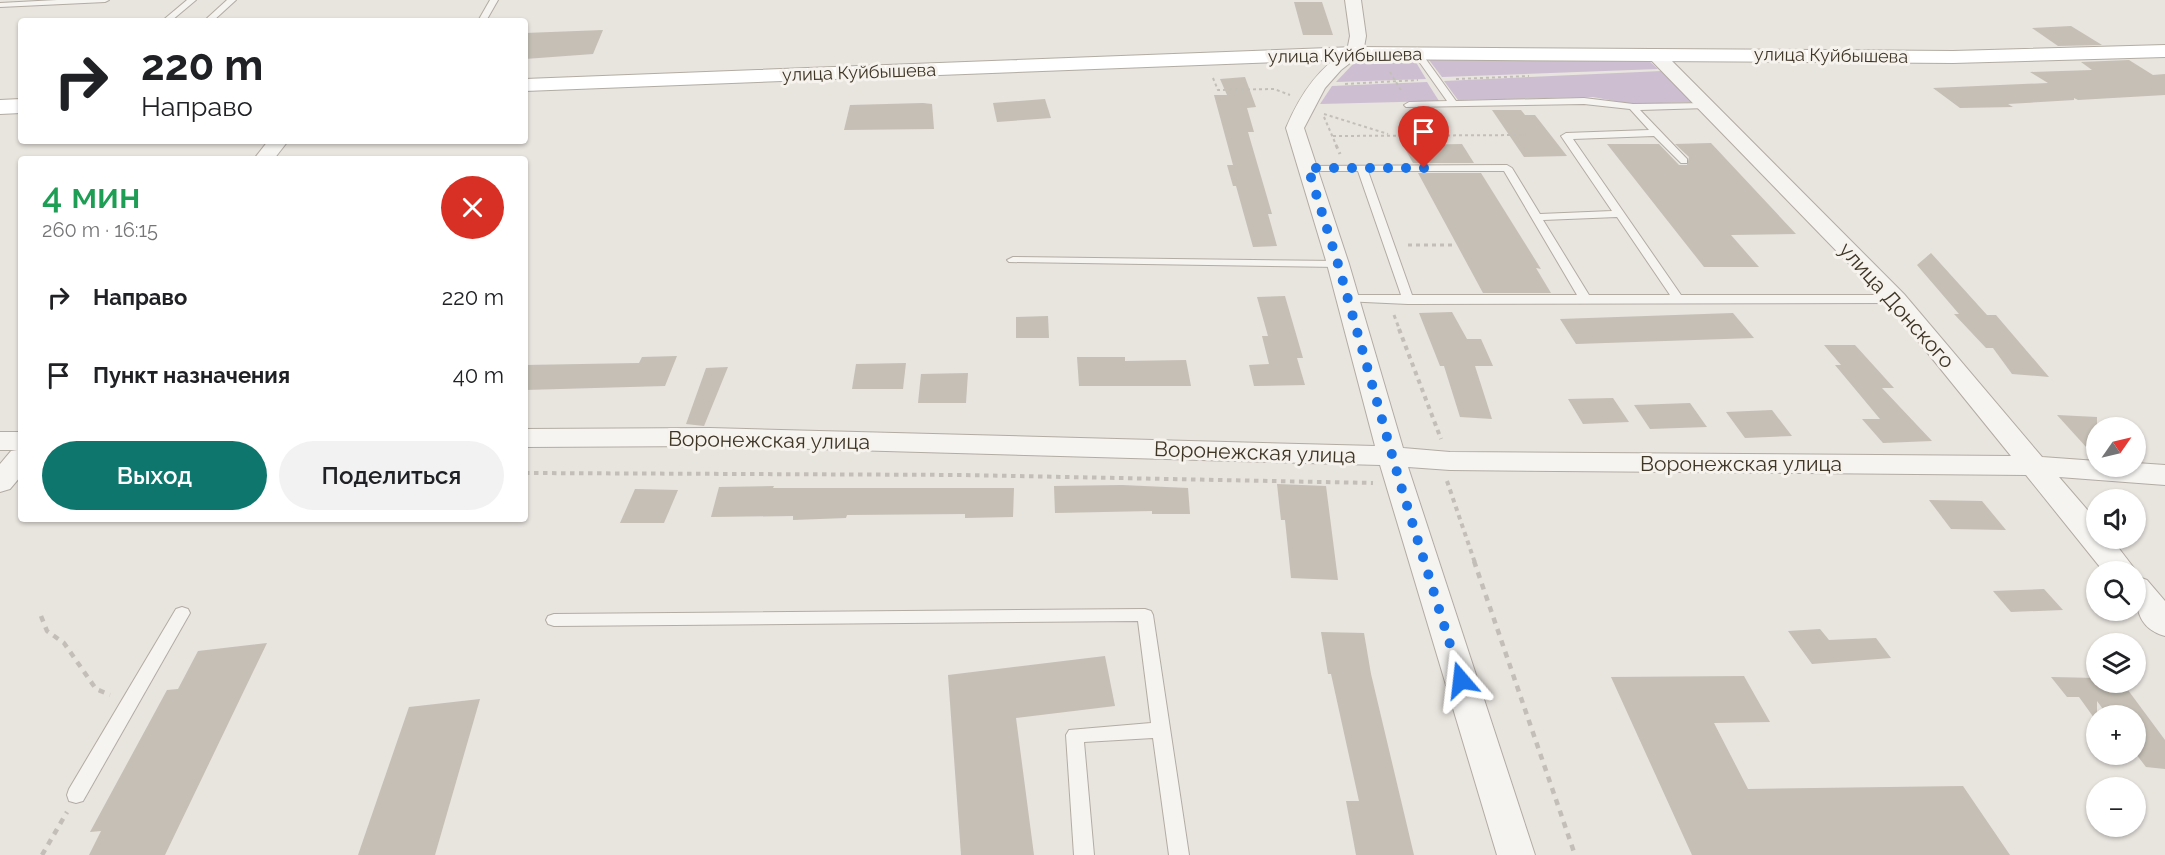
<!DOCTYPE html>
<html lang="ru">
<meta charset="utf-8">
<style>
:root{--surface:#fff;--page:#f2f2f2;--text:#202124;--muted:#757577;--accent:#0f766e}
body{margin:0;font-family:Raleway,sans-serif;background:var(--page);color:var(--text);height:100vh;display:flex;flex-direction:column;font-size:22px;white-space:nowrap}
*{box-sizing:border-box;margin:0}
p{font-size:20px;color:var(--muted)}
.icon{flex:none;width:33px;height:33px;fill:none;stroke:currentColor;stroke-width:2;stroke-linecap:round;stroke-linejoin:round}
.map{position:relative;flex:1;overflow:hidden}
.panel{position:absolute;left:18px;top:156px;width:510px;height:366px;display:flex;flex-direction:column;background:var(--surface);border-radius:6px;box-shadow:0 2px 4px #0004}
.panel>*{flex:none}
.hud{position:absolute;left:18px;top:18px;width:510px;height:126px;border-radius:6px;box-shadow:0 2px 4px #0004;background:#fff;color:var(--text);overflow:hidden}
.needle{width:39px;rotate:56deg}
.fabs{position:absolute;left:2086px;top:417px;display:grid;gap:12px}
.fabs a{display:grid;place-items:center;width:60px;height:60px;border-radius:50%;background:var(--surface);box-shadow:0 2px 4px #0004;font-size:30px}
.pin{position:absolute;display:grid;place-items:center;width:51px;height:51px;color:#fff;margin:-62px -26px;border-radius:50% 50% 50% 0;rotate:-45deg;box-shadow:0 0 6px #0007}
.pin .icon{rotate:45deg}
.me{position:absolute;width:66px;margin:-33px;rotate:343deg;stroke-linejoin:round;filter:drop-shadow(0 0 4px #0008)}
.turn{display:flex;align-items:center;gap:21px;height:126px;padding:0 24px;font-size:27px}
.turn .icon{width:78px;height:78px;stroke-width:2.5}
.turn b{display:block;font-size:42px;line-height:51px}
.round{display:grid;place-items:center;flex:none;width:63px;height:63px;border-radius:32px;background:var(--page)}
.headline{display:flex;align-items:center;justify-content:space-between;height:102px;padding:0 24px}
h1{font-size:36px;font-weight:600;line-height:45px;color:#1e9e55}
.action{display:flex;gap:12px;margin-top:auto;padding:12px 24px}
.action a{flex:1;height:69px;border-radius:36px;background:var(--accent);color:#fff;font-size:24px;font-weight:600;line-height:69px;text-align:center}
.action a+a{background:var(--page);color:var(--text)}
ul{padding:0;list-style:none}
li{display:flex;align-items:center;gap:18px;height:78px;padding:0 24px}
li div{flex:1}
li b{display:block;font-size:22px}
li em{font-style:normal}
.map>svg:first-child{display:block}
.green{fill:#cdbed2}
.building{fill:#c5bfb5}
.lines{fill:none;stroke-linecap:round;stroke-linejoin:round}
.lane-casing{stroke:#b2aca3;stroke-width:2}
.street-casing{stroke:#b2aca3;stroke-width:2}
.secondary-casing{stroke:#b2aca3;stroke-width:2}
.path-far3{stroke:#c3bfb8;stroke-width:2;stroke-dasharray:3 3;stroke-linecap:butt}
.path-far2{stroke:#c3bfb8;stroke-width:3;stroke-dasharray:4 4;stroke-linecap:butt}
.path-far1{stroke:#c3bfb8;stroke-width:4;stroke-dasharray:4.5 4.5;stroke-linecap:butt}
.path{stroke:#c3bfb8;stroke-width:4.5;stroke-dasharray:6 6;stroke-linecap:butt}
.lane{fill:#f6f4f1;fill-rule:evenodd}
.street{fill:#f6f4f1;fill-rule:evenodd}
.secondary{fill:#fff;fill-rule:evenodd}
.route{stroke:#1a73e8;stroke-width:10;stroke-dasharray:0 18}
.labels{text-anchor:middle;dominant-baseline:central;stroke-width:6;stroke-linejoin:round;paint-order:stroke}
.far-street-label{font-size:18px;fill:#3f3626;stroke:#f6f2ed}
.street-label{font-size:21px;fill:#3f3626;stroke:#f6f2ed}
</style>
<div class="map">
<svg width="2165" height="855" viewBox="0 0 2165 855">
<rect width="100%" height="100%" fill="#e8e4de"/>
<g class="green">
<path d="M1414,59L1426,79L1336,82L1355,62Z"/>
<path d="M1647,59L1658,69L1442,77L1429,60Z"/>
<path d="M1662,71L1692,102L1631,104L1593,97L1458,100L1444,81Z"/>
<path d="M1427,82L1439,101L1320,104L1332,86Z"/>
</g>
<g class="building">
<path d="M1294,2H1322L1333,35H1303Z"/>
<path d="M2071,26L2102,45L2058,46L2032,28Z"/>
<path d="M603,30L593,54L525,59V33Z"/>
<path d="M2129,60L2153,75L2165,74V95L2078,100L2074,98V100L2008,104L2013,107L1960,108L1933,88L2048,83L2030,72L2092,70L2081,62Z"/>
<path d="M1245,77L1256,107L1247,108L1254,132H1248L1272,214H1268L1277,246L1253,247L1236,186H1233L1227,165H1233L1214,95H1227L1220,79Z"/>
<path d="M1045,99L1051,118L997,122L993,103Z"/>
<path d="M923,103L932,104L934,129L844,130L850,105Z"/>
<path d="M1492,110H1521L1525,115H1535L1567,156L1524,157Z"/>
<path d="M1711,143L1796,234L1731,235L1759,267H1704L1607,144H1659L1679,165H1687L1689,157L1675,144Z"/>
<path d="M1462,144L1474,163H1413L1403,145Z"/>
<path d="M1418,173H1481L1541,269L1536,268L1551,293H1483Z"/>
<path d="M1931,253L1987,315H1996L2049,377L2012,374L1993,348H1986L1954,314H1959L1917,265Z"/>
<path d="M1285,296L1303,358H1297L1305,385L1254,386L1249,365L1269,364L1262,336H1268L1257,297Z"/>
<path d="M1452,312L1467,339H1481L1493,366H1475L1492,419L1460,417L1444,366H1440L1419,313Z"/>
<path d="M1733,313L1754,338L1576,344L1560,319Z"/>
<path d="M1048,316L1049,338H1016V317Z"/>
<path d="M1824,345H1855L1894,388H1882L1932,441L1883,443L1862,419H1880L1835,365H1841Z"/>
<path d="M677,356L665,386L525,390V365L639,363L642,357Z"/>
<path d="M1077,357H1125V361L1186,360L1191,386H1079Z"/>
<path d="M906,363L903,389H852L856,364Z"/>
<path d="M728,367L704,426L686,424L706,368Z"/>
<path d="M968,373L966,403H918L921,374Z"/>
<path d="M1613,398L1629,422L1583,424L1568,399Z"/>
<path d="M1690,403L1707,427L1650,429L1634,405Z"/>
<path d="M1772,410L1792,436L1745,438L1726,412Z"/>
<path d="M2057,415L2097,417V459Z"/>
<path d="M1277,484L1326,486L1338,580L1291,578L1285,520H1281Z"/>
<path d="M1122,485L1188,488L1190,514H1152V511L1055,513L1054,486Z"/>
<path d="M774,486L773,488H1014L1013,517L965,518V514L847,515L846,518L793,520V516L711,517L719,487Z"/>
<path d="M635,489L678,490L664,523H620Z"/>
<path d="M1929,500L1982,501L2006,530L1951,529Z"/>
<path d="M2044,589L2063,610L2011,612L1993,591Z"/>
<path d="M1820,629L1829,640L1876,638L1891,658L1812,664L1788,631Z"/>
<path d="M1321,632L1364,633L1371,674L1414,855H1356L1346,801H1359L1331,674H1328Z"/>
<path d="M267,643L165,855H89L101,831L90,832L167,690L178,689L198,651Z"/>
<path d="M1105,656L1115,706L1016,718L1034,855H961L948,675Z"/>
<path d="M1744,676L1770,722L1714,723L1748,789L1963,786L2010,855H1692L1611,677Z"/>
<path d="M2051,677L2097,678V682H2122L2165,740V769L2146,767L2136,754V716H2108L2097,701V722L2079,697H2067Z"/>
<path d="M480,699L435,855H358L409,707Z"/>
</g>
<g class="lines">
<g class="lane-casing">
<g id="lane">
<path d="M57,0H109L105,2L0,7V3Z"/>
<path d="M187,0H196L171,21H162Z"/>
<path d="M227,0H236L213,21H204Z"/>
<path d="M490,0H498L486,21H478Z"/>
<path d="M1417,50L1420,51L1456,101L1584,98L1633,104L1710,103L1712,105L1707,108L1640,110L1687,159V163H1681L1654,136L1573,139L1681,295H1896L1902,299L1896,303L1408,304L1343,301L1341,299L1343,297L1347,295H1401L1358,171H1308L1303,168L1304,166L1507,165L1512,168L1540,214L1612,211L1561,136L1566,133L1649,130L1630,109L1584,104L1406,107L1404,105L1409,102L1447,101L1413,53ZM1368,171H1504L1577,295H1412ZM1617,217L1670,295H1589L1543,220Z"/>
<path d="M1013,257L1338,261L1344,264L1338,267L1009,262L1007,260Z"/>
<path d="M182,607L188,609L190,613L83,801L76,803L69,801L67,795L69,789L176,609Z"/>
<path d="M1145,609L1151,611L1153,615L1189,855H1169L1153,738L1084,742L1094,855H1074L1066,735L1069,730L1151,723L1138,621L554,626L548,624L546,620L548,616L554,614Z"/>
</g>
</g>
<g class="street-casing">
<g id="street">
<path d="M1345,0H1361L1366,36L1363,53L1341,70L1325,88L1304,128L1349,264L1403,448L1450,452L2011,456L1888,304L1649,58L1647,54L1655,49L1661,50L1904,294L2042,457L2097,461V466H2136V463L2165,465V485L2059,477L2097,521V538H2111L2137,572L2136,575V572H2104L2026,475L1450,470L1408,467L1535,855H1497L1380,465L710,446L525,447V429L710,428L1375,446L1327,264L1286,128C1299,97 1317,68 1347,51L1350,36Z"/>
<path d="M268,141H288L274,159H254Z"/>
<path d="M0,432H21V476L10,489L0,492V464L11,451L17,450H0Z"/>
<path d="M2136,576L2147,580L2165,601V636C2134,627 2136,603 2136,576Z"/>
</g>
</g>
<g class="secondary-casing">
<g id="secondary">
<path d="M2165,45V57L1953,63L1355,59L525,91V79L1355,47L1953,51Z"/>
<path d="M21,99V113L0,114V100Z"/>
</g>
</g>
<g class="path-far3">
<path d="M1390,72L1402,92"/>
<path d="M1213,78L1218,90L1274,89L1290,95"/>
<path d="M1456,79L1529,76"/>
<path d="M1345,84L1418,80"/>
<path d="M1324,114L1388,134"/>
<path d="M1324,117L1337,147"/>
<path d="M1417,119L1427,135"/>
<path d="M1333,136L1526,135"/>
</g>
<g class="path-far2">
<path d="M1336,145L1340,154"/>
<path d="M1408,245H1452"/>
<path d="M1394,315L1400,331"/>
</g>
<g class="path-far1">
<path d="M1399,329L1441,439"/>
<path d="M525,473L964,475L1373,483"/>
<path d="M1447,481L1475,563"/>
</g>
<g class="path">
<path d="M1474,561L1575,855"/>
<path d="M41,616L47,631L64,643L96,689L110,695"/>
<path d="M42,855L67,812"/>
</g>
<use href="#lane" class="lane"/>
<use href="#street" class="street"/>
<use href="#secondary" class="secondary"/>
</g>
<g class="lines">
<path class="route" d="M1424,168H1308L1338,264L1400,483L1461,680"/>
</g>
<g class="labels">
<g class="far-street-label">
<text transform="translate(1345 55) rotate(-1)">улица Куйбышева</text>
<text transform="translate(1831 55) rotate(1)">улица Куйбышева</text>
<text transform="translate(859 72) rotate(-2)">улица Куйбышева</text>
</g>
<g class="street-label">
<text transform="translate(1897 305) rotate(48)">улица Донского</text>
<text transform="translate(769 440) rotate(1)">Воронежская улица</text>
<text transform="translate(1255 452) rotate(2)">Воронежская улица</text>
<text x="1741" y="463">Воронежская улица</text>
</g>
</g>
</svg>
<div class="fabs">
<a><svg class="needle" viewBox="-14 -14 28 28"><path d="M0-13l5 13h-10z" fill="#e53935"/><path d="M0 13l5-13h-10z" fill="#757577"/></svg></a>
<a><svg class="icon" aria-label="sound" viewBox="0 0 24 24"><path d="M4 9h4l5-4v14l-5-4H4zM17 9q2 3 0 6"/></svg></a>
<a><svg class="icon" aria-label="search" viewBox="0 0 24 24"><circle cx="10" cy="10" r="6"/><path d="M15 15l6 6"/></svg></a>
<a><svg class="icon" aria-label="layers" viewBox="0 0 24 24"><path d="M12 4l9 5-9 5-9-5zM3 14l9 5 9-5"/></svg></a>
<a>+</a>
<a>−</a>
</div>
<div class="pin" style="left:1424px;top:168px;background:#d93025"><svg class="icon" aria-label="arrive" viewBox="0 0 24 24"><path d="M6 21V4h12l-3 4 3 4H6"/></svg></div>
<svg class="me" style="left:1461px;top:680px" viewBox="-20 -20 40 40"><path d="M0-17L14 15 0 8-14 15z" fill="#1a73e8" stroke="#fff" stroke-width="4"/></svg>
<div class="hud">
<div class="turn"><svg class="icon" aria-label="right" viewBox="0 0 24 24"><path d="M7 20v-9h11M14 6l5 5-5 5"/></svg><div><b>220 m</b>Направо</div></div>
</div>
<section class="panel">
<div class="headline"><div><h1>4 мин</h1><p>260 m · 16:15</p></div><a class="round" style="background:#d93025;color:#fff"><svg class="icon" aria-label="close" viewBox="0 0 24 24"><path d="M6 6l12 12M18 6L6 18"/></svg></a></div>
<ul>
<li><svg class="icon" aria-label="right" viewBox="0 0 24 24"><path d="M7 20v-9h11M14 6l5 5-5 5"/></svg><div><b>Направо</b></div><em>220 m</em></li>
<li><svg class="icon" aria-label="arrive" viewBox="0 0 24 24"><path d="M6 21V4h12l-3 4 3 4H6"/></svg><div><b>Пункт назначения</b></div><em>40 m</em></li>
</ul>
<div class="action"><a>Выход</a><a>Поделиться</a></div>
</section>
</div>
